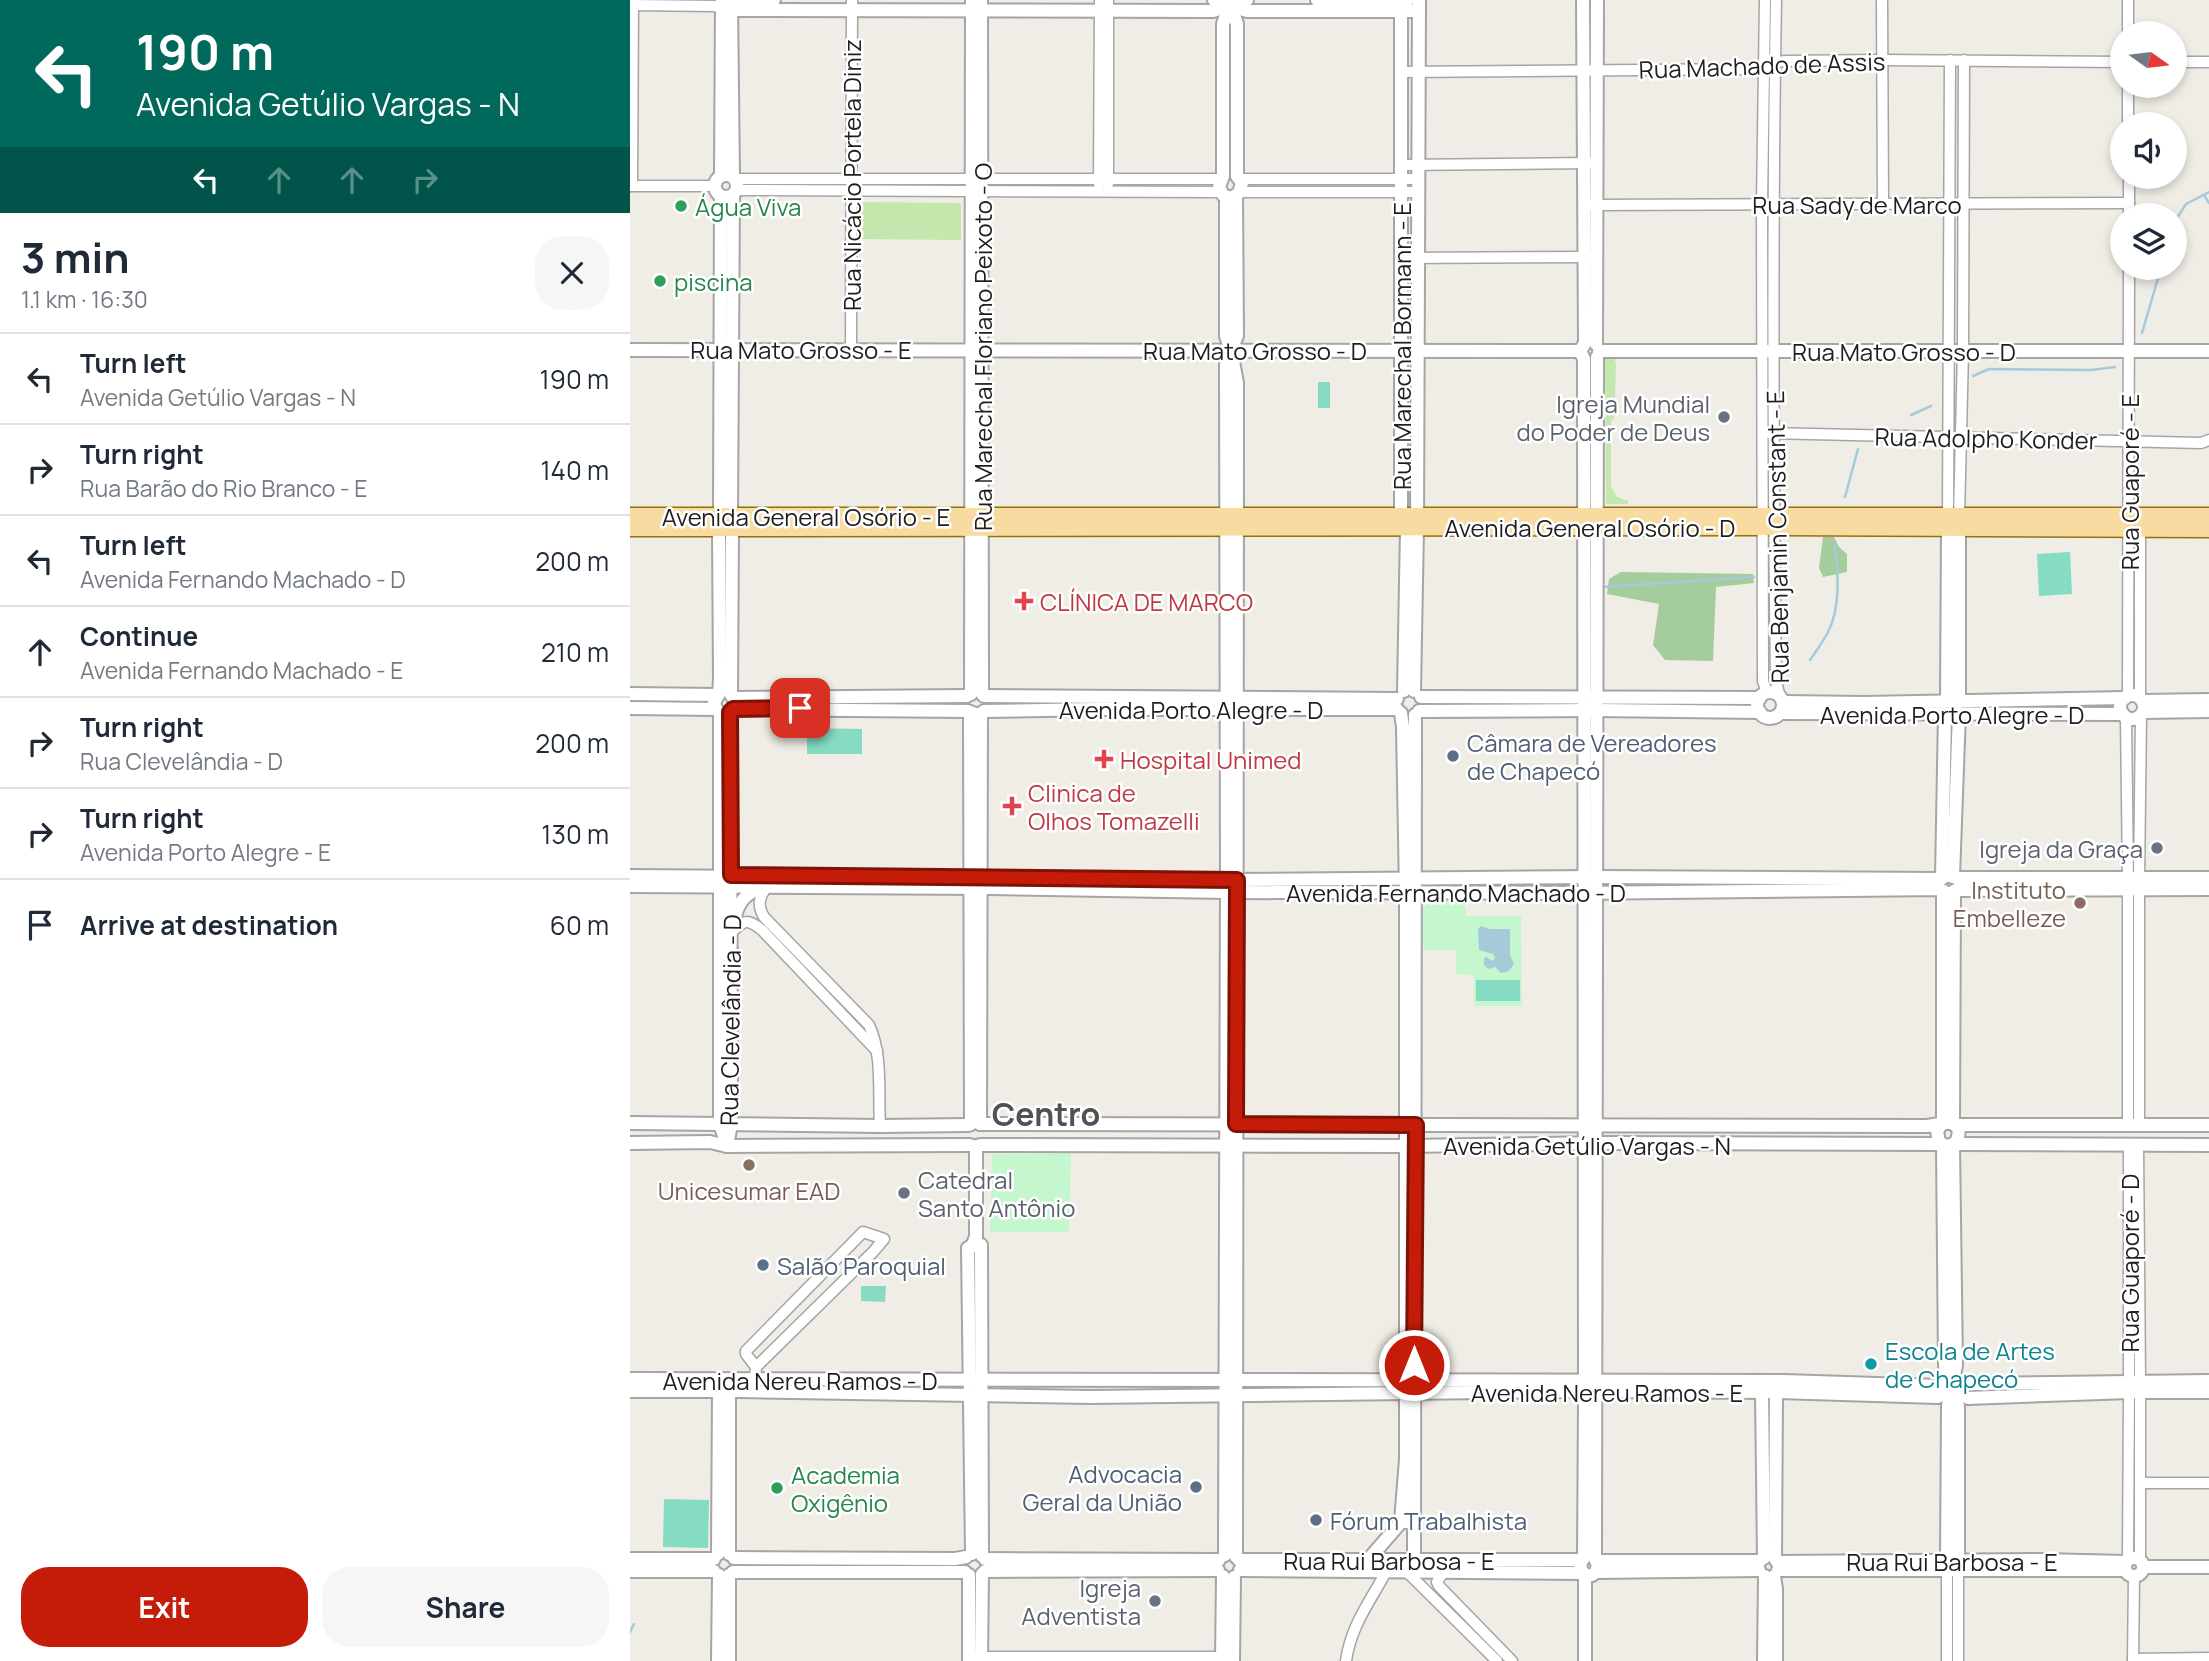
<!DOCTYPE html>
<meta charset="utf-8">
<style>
:root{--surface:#fff;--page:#f6f6f7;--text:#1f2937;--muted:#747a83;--line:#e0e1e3;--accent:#c41c09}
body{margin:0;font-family:Manrope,sans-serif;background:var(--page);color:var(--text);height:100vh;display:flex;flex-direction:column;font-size:26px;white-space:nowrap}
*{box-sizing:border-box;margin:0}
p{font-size:23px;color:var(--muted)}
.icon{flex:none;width:38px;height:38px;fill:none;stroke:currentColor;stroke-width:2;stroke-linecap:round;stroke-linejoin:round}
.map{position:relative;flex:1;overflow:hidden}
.panel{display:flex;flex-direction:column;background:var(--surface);width:630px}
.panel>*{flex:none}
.top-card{background:#00695c;color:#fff;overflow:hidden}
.needle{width:46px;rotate:104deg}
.controls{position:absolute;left:1480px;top:21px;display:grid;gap:14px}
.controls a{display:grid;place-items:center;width:77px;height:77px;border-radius:50%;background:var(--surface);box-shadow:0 4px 10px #0003;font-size:35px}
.pin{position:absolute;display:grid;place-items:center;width:60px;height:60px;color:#fff;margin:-30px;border-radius:14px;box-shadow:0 4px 10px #0006}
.me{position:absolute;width:77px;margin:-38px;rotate:0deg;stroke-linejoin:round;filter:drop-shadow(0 0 5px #0008)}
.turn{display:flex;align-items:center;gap:24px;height:147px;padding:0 21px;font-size:32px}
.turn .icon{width:91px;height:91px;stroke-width:2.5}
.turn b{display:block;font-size:49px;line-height:60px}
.lanes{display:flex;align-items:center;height:66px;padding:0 21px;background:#0003;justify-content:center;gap:35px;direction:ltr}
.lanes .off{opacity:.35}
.round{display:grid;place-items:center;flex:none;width:74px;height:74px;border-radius:28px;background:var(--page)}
.summary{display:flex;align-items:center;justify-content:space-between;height:119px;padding:0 21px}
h1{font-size:42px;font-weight:700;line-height:52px}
.primary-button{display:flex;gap:14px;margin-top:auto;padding:14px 21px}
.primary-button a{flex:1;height:80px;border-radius:28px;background:var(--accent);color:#fff;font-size:28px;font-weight:700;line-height:80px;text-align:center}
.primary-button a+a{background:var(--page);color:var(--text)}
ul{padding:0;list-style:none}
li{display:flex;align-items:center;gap:21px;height:91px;padding:0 21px;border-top:2px solid var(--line)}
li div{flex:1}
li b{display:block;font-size:26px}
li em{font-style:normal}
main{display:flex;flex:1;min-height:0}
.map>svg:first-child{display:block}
.grass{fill:#c3e7ad}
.forest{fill:#a5cc9c}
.park{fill:#c4f7cd}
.pitch{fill:#86dbc3}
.water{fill:#a7cadb}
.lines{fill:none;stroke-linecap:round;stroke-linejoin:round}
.stream{stroke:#a7cadb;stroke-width:2.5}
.minor-casing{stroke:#a5a5a5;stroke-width:13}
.tertiary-casing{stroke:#a5a5a5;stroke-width:16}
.primary-casing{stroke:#927307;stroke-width:19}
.minor{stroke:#fff;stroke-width:10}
.tertiary{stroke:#fff;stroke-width:12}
.primary{stroke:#f8dba1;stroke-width:16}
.route-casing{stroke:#7f1206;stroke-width:18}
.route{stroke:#c41c09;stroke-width:12}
.leisure-dot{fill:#2e9e5b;stroke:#fff;stroke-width:2.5}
.worship-dot{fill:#6b7280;stroke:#fff;stroke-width:2.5}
.health-dot{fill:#e0444e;stroke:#fff;stroke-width:2.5}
.service-dot{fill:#5c6f8a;stroke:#fff;stroke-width:2.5}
.education-dot{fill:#8d6e63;stroke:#fff;stroke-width:2.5}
.culture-dot{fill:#0f9aa8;stroke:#fff;stroke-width:2.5}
.labels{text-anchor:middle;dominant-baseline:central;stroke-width:5;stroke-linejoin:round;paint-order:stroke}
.street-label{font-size:24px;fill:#1e1e1e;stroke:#fff}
.leisure-label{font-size:24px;fill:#27864d;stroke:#fff;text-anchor:start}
.worship-label{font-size:24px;fill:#5b616d;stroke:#fff;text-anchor:end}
.health-label{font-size:24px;fill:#be3a42;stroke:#fff;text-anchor:start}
.service-label{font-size:24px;fill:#4e5e75;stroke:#fff;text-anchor:start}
.education-label{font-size:24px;fill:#785e54;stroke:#fff;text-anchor:end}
.culture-label{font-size:24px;fill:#0d838f;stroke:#fff;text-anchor:start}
.district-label{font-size:32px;font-weight:bold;fill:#515151;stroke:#fff}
</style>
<main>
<section class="panel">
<div class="top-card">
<div class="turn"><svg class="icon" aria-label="left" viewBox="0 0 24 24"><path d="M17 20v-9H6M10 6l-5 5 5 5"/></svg><div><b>190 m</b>Avenida Getúlio Vargas - N</div></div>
<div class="lanes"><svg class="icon" aria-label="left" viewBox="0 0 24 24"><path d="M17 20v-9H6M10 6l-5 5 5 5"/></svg><svg class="icon off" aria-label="ahead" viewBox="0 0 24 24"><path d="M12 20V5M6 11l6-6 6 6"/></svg><svg class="icon off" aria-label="ahead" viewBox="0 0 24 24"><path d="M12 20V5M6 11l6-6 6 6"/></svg><svg class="icon off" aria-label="right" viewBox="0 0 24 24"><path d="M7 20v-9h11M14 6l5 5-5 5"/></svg></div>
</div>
<div class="summary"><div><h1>3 min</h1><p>1.1 km · 16:30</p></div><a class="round"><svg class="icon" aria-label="close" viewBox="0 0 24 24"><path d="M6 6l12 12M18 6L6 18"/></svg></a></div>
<ul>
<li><svg class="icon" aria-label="left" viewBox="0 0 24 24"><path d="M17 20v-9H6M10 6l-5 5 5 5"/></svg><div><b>Turn left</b><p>Avenida Getúlio Vargas - N</p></div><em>190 m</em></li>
<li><svg class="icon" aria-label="right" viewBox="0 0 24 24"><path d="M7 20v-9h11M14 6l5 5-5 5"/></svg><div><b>Turn right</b><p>Rua Barão do Rio Branco - E</p></div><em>140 m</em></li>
<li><svg class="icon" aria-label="left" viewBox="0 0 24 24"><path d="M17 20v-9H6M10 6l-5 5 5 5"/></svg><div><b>Turn left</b><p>Avenida Fernando Machado - D</p></div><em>200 m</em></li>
<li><svg class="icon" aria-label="ahead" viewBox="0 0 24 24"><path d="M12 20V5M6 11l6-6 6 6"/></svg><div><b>Continue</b><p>Avenida Fernando Machado - E</p></div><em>210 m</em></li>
<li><svg class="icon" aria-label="right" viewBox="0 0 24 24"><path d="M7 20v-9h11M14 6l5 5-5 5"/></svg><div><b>Turn right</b><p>Rua Clevelândia - D</p></div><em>200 m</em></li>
<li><svg class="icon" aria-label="right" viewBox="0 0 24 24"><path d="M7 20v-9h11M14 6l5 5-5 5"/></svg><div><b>Turn right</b><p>Avenida Porto Alegre - E</p></div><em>130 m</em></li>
<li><svg class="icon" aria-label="arrive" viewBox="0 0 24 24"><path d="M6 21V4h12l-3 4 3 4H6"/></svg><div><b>Arrive at destination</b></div><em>60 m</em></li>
</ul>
<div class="primary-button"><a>Exit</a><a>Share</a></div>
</section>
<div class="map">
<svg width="1579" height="1661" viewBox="0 0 1579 1661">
<rect width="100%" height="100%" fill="#efede5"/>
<g class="grass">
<path d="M229,202L331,203V240L229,239Z"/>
<path d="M975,359H985L986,366L984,419L981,420V486L987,497L998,501V504H976Z"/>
</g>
<g class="forest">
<path d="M1193,537H1204L1209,547L1217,554V572L1193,577L1189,568Z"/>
<path d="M991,572L1123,574L1124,583L1086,587L1083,661L1035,660L1023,645L1029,604L977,594L979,579Z"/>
</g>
<g class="park">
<path d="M791,899H835L836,916H891L892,1006H844V975L826,974V950H790Z"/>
<path d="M441,1153L439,1232H360L362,1154Z"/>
</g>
<g class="pitch">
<rect x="688" y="382" width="12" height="26"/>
<path d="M1440,552L1442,594L1409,596L1407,554Z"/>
<path d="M177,728L232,729V754H177Z"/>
<rect x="846" y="980" width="44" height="21"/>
<path d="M231,1286H256L255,1302L231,1301Z"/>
<path d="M34,1499L79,1500L78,1548L33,1547Z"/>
</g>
<path class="water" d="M851,926L860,929H880V955L884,964L879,971L871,973L865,967L858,969L854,965V958L857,957L862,961L865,958L863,954L849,950L848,929Z"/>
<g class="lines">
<g class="stream">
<path d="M1574,195L1579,203"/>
<path d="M1545,221L1556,204L1579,192"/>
<path d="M1512,333L1531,268"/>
<path d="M1343,376L1359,369L1461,370L1485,367"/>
<path d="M1281,415L1301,406"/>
<path d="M1215,497L1228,449"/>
<path d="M972,587L1124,577"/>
<path d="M1180,660C1186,651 1193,642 1198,632C1211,607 1208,573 1205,546"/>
<path d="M0,1632L4,1624"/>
</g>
<g class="minor-casing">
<g id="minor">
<path d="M478,0V184"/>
<path d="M1135,0L1132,204L1133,681L1137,693"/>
<path d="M1146,0C1142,227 1143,455 1146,682L1150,697"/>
<path d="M1252,0L1253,204"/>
<path d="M0,5L86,6L92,10"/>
<path d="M1498,33V0"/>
<path d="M1545,62H1579"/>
<path d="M771,72L1125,69L1145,62L1156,61L1252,60L1493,62"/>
<path d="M1498,86V124"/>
<path d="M771,165L959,163"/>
<path d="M1499,177V215"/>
<path d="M105,179H591"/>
<path d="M610,179H788"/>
<path d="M469,184L470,0"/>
<path d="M0,186H85"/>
<path d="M2,186L3,0"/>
<path d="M107,190L590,192"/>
<path d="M610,192H788"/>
<path d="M960,205L1499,203"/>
<path d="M771,258L959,257"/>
<path d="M221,349L222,0"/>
<path d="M1140,433L1571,443L1579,440"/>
<path d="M1318,517L1320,60"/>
<path d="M1329,517L1333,351L1334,60"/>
<path d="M1498,696L1499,268"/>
<path d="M1510,698V524"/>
<path d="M1496,717L1498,879"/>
<path d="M1509,879L1511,716"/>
<path d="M137,887C129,897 127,905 134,917L239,1025C253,1055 248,1093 250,1126"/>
<path d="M101,933C114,920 117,918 132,930L247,1051"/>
<path d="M1498,1125V890"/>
<path d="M1509,1125V890"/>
<path d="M1499,1145V1381"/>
<path d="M1508,1145L1510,1381"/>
<path d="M125,1379L126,1367L243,1252L254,1239L233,1232L116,1351V1354L126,1367"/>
<path d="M1510,1483H1579"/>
<path d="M1498,1559L1499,1392"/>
<path d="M1510,1559V1392"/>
<path d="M775,1570L867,1661"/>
<path d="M814,1571L807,1582L809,1586L882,1661"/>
<path d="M344,1657H599"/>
<path d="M1503,1659L1579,1658"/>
<path d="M716,1661C721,1625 740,1602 757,1570"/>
<path d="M1317,1661V1571"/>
<path d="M1328,1661V1571"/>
<path d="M1503,1661L1504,1576"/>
</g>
</g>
<g class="tertiary-casing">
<g id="tertiary">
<path d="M351,0L352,694"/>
<path d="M584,0L599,6L617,0"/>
<path d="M598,0L599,6L593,24V176L589,187L593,195L601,198L609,193L612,183L607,176"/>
<path d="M687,0H778"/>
<path d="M771,0V516L777,528L774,691"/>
<path d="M953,0L955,343L950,351L954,359V365L955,1401L954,1558C949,1563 949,1570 955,1574V1661"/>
<path d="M101,2L103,176"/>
<path d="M600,4L607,24V176"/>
<path d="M92,10L583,11L599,6L617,11H789"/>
<circle cx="96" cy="186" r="11"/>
<path d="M91,176L92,2L144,0"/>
<path d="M966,344L967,0"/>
<path d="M0,350L950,351"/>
<path d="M969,351H1579"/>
<path d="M90,516L91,196"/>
<path d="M101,516L103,195"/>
<path d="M1329,528V700"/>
<path d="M89,529L90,679L89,694L84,702L86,709L90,713"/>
<path d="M784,691L787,528L789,0"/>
<circle cx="1140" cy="705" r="13"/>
<path d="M0,694L87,695"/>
<path d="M341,694L342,0"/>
<path d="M101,695L102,529"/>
<circle cx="1502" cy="707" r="12"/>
<path d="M354,696L767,699"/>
<path d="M791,697L1130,698"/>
<path d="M103,698L337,696"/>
<path d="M1317,701L1318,528"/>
<path d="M1512,701L1579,700"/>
<path d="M1153,702L1234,703L1495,698"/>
<path d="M0,708L86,709"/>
<path d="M103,709L338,711L345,714"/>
<path d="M354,711L468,709H767"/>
<path d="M789,711L966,710L1130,712"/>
<path d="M1513,712L1579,711"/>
<path d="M90,713V1124L96,1142"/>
<path d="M340,713L341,1124"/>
<path d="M771,713L773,727L776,892V1459L771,1522"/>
<path d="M1151,713L1493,714"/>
<path d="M0,876L597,880L966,877L1311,879L1317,875L1326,878H1579"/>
<path d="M1323,876L1329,713"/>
<path d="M1312,877L1315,713"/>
<path d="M0,886L360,888L597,892L946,893L1310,889L1319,894L1326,890L1579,889"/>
<path d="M105,916C109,901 117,892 132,888"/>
<path d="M0,1123L250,1126L339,1125"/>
<path d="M350,1124L351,713"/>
<path d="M351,1124L1297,1126C1303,1125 1310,1124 1316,1123C1331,1121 1331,1136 1324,1144L1316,1146L1309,1142L1307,1131L1311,1125"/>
<path d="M1313,1124V892"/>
<path d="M1323,1124L1324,892"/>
<path d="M1325,1125H1579"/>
<path d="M0,1143L80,1142L97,1146L340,1145"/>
<path d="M1324,1144L1579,1145"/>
<path d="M350,1145L776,1146L975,1143L1311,1144"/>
<path d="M1313,1145L1315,1365L1320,1391L1328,1406V1560"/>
<path d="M97,1146L101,1124L100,712"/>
<path d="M342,1246L351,1245L352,1556"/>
<path d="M0,1379L1154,1381L1309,1386L1320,1391L1339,1384L1579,1381"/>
<path d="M96,1383L99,1391V1554"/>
<path d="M0,1391H110L460,1397L945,1391L1146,1392L1308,1397L1320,1391L1338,1398L1499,1392H1579"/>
<path d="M1132,1392L1134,1558"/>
<path d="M88,1554L89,1391L92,1386"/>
<path d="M342,1554L338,1248L342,1246L346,1237V1146"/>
<path d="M595,1555L597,880L596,365L601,350L596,336V197"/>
<path d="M606,1557L607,447V383L601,350L607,336L606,196"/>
<circle cx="1504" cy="1567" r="9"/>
<path d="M104,1558L325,1559L336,1557"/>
<path d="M0,1559H84"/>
<path d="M355,1559L589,1560"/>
<path d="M1145,1559L1146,1392"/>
<path d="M609,1560H952"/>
<path d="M738,1560L771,1522H780"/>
<path d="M784,1560L785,715"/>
<path d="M1317,1560L1318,1406L1326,1365L1323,1145"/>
<path d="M967,1561H1130"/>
<path d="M1147,1562L1411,1560L1496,1562"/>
<path d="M1513,1567H1579"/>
<path d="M610,1570L953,1573"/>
<path d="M1148,1570H1495"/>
<path d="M0,1571H84"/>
<path d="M355,1571L588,1570"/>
<path d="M103,1572H335"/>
<path d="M966,1572L1129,1570"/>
<path d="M99,1575V1661"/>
<path d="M339,1575V1661"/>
<path d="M962,1575L966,1572L968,1565L965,1559L967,357"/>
<path d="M1144,1576L1146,1589V1661"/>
<path d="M88,1661L89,1575"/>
<path d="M351,1661L352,1574"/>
<path d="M592,1661L593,1576"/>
<path d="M603,1661L604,1577"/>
<path d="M1134,1661L1135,1576"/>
</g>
</g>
<g class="primary-casing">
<g id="primary">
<path d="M0,516H1579"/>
<path d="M0,528L1133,527L1579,529"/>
</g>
</g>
<use href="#minor" class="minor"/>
<use href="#tertiary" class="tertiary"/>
<use href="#primary" class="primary"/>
</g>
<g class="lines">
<g class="route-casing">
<path id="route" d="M170,708L103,709L100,712L101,875L607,880L606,1124L786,1125L784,1365"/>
</g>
<use href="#route" class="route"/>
</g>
<g class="leisure-dot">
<circle cx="51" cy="206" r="7"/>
<circle cx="30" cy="281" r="7"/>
<circle cx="147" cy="1488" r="7"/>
</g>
<g class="worship-dot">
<circle cx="1094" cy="417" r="7"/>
<circle cx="1527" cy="848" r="7"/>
<circle cx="274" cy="1193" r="7"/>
<circle cx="525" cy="1601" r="7"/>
</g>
<g class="health-dot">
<path d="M390.5 590.5h7v7h7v7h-7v7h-7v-7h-7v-7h7z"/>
<path d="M470.5 748.5h7v7h7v7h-7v7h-7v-7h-7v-7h7z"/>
<path d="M378.5 795.5h7v7h7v7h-7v7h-7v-7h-7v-7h7z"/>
</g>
<g class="service-dot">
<circle cx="823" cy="756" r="7"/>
<circle cx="133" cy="1265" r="7"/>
<circle cx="566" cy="1487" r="7"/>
<circle cx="686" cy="1520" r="7"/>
</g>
<g class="education-dot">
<circle cx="1450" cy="903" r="7"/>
<circle cx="119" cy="1165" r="7"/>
</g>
<circle class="culture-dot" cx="1241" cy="1364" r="7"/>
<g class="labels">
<g class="street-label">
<text transform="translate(1132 65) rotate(-2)">Rua Machado de Assis</text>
<text transform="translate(221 175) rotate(-90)">Rua Nicácio Portela Diniz</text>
<text x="1227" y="204">Rua Sady de Marco</text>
<text transform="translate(771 346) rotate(-90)">Rua Marechal Bormann - E</text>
<text transform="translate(352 347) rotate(-90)">Rua Marechal Floriano Peixoto - O</text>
<text x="171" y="349">Rua Mato Grosso - E</text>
<text x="625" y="350">Rua Mato Grosso - D</text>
<text x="1274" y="351">Rua Mato Grosso - D</text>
<text transform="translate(1356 438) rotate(1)">Rua Adolpho Konder</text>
<text transform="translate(1499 482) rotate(-90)">Rua Guaporé - E</text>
<text x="176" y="516">Avenida General Osório - E</text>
<text x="960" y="527">Avenida General Osório - D</text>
<text transform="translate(1147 537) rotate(-91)">Rua Benjamin Constant - E</text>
<text x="561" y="709">Avenida Porto Alegre - D</text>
<text x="1322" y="714">Avenida Porto Alegre - D</text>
<text x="826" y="892">Avenida Fernando Machado - D</text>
<text transform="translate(100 1020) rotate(-89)">Rua Clevelândia - D</text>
<text x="957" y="1145">Avenida Getúlio Vargas - N</text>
<text transform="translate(1499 1263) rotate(-90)">Rua Guaporé - D</text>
<text x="170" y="1380">Avenida Nereu Ramos - D</text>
<text x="977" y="1392">Avenida Nereu Ramos - E</text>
<text x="759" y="1560">Rua Rui Barbosa - E</text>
<text x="1322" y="1561">Rua Rui Barbosa - E</text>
</g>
<g class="leisure-label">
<text x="65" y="206">Água Viva</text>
<text x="44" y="281">piscina</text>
<text x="161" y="1474">Academia<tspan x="161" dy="28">Oxigênio</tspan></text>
</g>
<g class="worship-label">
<text x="1080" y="403">Igreja Mundial<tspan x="1080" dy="28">do Poder de Deus</tspan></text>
<text x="1513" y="848">Igreja da Graça</text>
<text x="288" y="1179" text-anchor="start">Catedral<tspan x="288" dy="28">Santo Antônio</tspan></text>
<text x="511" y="1587">Igreja<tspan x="511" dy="28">Adventista</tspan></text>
</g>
<g class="health-label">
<text x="410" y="601">CLÍNICA DE MARCO</text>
<text x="490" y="759">Hospital Unimed</text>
<text x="398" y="792">Clinica de<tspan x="398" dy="28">Olhos Tomazelli</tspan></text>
</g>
<g class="service-label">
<text x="837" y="742">Câmara de Vereadores<tspan x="837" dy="28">de Chapecó</tspan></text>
<text x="147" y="1265">Salão Paroquial</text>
<text x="552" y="1473" text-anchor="end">Advocacia<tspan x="552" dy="28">Geral da União</tspan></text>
<text x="700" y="1520">Fórum Trabalhista</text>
</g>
<g class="education-label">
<text x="1436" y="889">Instituto<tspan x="1436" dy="28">Embelleze</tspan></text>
<text x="119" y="1190" text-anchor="middle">Unicesumar EAD</text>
</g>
<g class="culture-label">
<text x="1255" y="1350">Escola de Artes<tspan x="1255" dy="28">de Chapecó</tspan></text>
</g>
<g class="district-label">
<text x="416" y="1114">Centro</text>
</g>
</g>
</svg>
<div class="controls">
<a><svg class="needle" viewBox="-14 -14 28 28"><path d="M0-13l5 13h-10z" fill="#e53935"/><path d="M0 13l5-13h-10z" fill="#747a83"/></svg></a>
<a><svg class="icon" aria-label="sound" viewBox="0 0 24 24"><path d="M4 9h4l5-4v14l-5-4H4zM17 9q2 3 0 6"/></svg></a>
<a><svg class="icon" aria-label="layers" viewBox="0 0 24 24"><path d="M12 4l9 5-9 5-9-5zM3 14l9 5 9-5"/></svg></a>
</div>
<div class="pin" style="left:170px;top:708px;background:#d93025"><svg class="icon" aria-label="arrive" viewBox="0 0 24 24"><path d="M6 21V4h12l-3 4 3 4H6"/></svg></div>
<svg class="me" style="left:784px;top:1365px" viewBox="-20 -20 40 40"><circle r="17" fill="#c41c09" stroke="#fff" stroke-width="3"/><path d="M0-11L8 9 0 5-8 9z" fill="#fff"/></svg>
</div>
</main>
